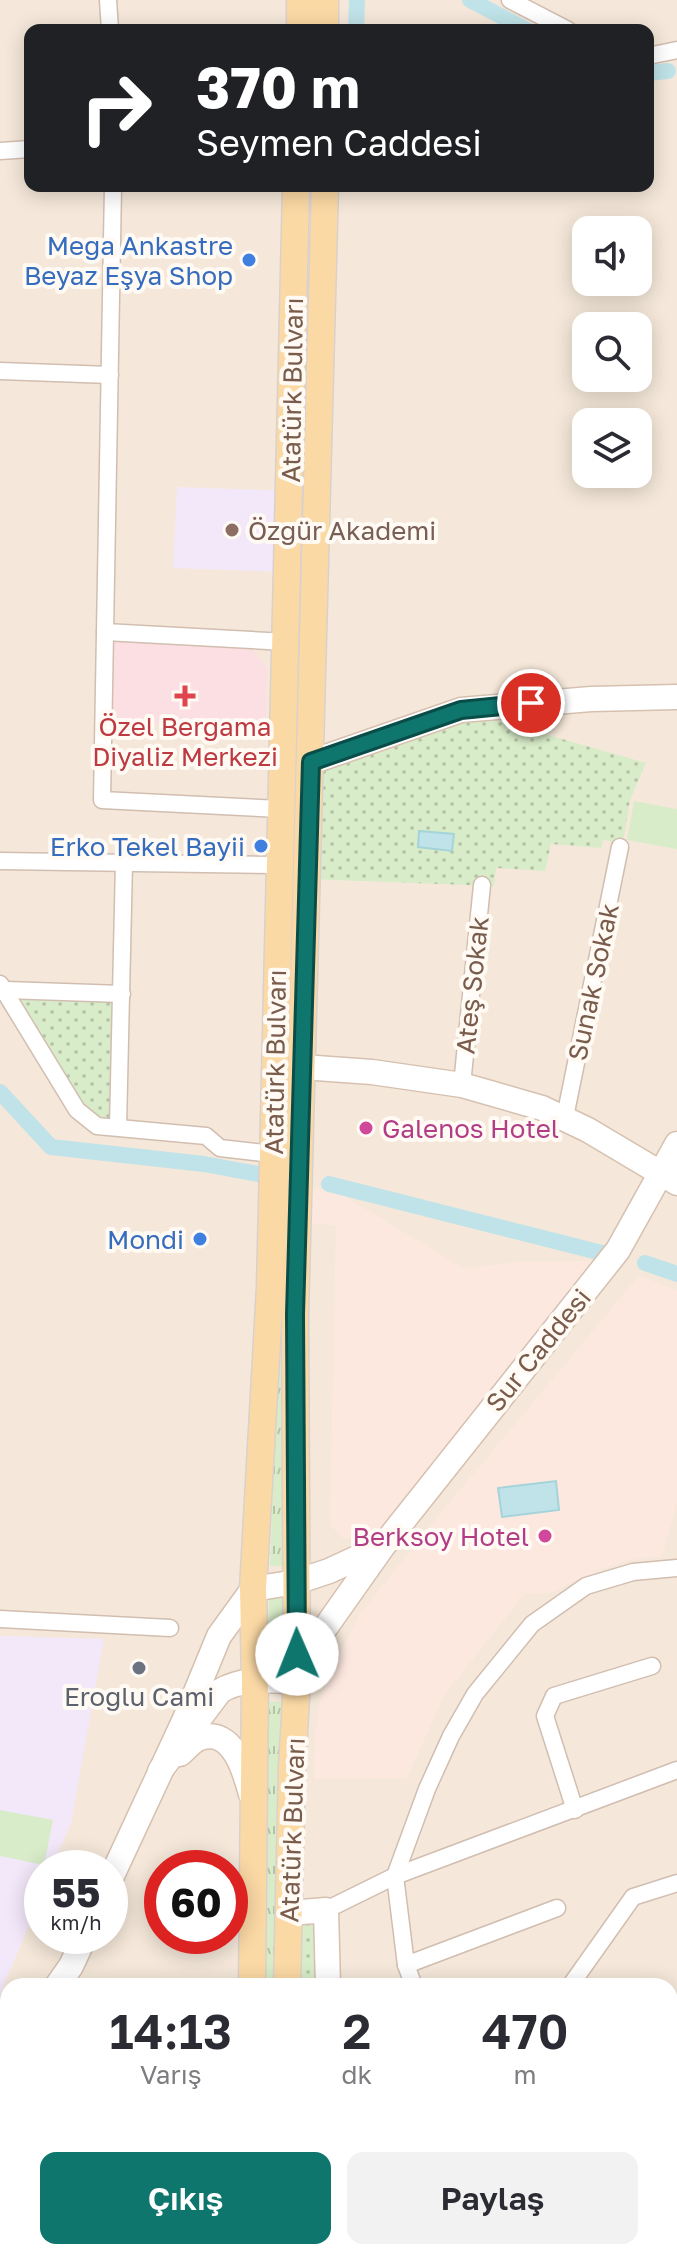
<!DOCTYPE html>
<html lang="tr">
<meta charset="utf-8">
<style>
:root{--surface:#fff;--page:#f2f2f3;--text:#2b2b33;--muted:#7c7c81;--accent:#0f766e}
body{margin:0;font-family:"Golos Text",sans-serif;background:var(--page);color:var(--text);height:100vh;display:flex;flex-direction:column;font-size:30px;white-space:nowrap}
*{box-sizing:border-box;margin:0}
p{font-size:26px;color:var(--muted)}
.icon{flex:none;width:44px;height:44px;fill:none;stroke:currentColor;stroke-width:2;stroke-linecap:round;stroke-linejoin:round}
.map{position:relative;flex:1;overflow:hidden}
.sheet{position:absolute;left:0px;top:1978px;width:678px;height:282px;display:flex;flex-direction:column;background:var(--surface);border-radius:24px 24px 0 0;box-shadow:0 4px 20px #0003}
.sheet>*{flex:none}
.banner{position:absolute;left:24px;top:24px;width:630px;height:168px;border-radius:16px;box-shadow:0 4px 20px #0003;background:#202124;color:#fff;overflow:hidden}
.fabs{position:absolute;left:572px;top:216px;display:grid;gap:16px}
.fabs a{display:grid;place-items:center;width:80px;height:80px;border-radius:16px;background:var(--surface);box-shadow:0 4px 20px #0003;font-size:40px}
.speed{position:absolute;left:24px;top:1850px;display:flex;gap:16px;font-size:40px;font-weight:700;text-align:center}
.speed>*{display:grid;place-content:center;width:104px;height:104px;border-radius:50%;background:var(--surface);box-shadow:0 4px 20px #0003;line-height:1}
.speed small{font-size:20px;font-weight:400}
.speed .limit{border:12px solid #d22;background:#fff;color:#111}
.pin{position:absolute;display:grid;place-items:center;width:68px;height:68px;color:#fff;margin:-34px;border:4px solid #fff;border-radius:50%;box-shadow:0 2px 8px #0007}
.me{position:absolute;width:88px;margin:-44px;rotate:359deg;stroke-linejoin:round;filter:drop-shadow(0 0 6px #0008)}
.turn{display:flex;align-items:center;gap:28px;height:168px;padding:0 40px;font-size:36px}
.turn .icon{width:104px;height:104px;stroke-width:2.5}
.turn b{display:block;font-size:56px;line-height:68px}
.eta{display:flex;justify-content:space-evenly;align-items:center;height:136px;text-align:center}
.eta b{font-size:48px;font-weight:600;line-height:56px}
.action{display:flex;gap:16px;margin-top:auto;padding:16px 40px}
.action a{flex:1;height:92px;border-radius:16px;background:var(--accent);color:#fff;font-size:32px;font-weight:600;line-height:92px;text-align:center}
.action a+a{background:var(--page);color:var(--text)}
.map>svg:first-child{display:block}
.residential{fill:#f5e8da;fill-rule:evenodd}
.commercial{fill:#fde8e0}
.education{fill:#f3e8fa}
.medical{fill:#fbdfe3}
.grass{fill:url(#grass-tufts)}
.park{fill:url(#park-dots)}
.garden{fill:#d8ecc9}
.water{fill:#bfe3e8;stroke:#a5d3da;stroke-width:2}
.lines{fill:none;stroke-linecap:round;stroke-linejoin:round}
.canal{stroke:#bfe3e8;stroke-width:16}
.minor-casing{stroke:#d1beb0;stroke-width:19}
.tertiary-casing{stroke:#d1beb0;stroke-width:23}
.secondary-casing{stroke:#d6c0b0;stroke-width:27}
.primary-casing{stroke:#dad1cd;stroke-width:29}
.minor{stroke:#fff;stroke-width:16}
.tertiary{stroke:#fff;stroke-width:20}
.secondary{stroke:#fff;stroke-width:24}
.primary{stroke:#fbd9a5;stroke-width:26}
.route-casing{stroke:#0a4d48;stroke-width:20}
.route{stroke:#0f766e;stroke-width:14}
.shop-dot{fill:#3f7fe0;stroke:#fffaf3;stroke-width:3}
.education-dot{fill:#8d6e63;stroke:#fffaf3;stroke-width:3}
.health-dot{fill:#e0444e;stroke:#fffaf3;stroke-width:3}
.hotel-dot{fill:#d1479c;stroke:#fffaf3;stroke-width:3}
.worship-dot{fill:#6b7280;stroke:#fffaf3;stroke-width:3}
.labels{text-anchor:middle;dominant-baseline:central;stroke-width:8;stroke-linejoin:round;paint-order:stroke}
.shop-label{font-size:26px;fill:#366cbe;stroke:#fffaf3;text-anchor:end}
.street-label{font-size:26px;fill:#7a5c4d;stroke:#fffaf3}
.education-label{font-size:26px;fill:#785e54;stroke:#fffaf3;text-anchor:start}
.health-label{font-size:26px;fill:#be3a42;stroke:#fffaf3}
.hotel-label{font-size:26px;fill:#b23c85;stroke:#fffaf3;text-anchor:start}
.worship-label{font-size:26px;fill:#5b616d;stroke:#fffaf3}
</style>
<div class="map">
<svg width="677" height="2259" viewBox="0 0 677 2259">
<defs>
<pattern id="grass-tufts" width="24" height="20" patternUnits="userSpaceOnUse" patternTransform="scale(2)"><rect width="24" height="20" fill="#d8ecc9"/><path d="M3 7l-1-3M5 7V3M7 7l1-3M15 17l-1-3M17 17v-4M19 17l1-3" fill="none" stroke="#b4c2a5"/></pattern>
<pattern id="park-dots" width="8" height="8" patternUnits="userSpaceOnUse" patternTransform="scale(2)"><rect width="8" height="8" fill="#d8ecc9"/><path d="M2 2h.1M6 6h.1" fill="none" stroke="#b4c2a5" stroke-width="1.8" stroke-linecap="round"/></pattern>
</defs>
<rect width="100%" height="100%" fill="#fdf6ec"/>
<path class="residential" d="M0,0H677V2259H0ZM30,30H648V186H30ZM586,230H638V282H586ZM586,326H638V378H586ZM586,422H638V474H586ZM42,1868H110V1936H42ZM162,1868H230V1936H162ZM8,1986H670V2252H8Z"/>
<g class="commercial">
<path d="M309,1188L336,1191L464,1269L518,1262L597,1261L378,1530L362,1540L343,1538L330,1525L336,1225L310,1223Z"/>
<path d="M639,1276L677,1290V1501L662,1557L636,1558L601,1569L549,1593H525L444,1695L407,1778L314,1779L315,1735L320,1704L327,1680L360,1614L440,1514Z"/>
</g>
<g class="education">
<path d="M177,487L290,491L287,572L173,568Z"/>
<path d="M0,1636L104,1639L71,1823L52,1868H42V1893L0,1995Z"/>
</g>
<path class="medical" d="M105,632L245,639L267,669L266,725L104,724Z"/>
<g class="grass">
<path d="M289,1301L288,1566H270L280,1302Z"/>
<path d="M275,1595L284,1596L287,1656L272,1662L267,1658L269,1600Z"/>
<path d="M266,1702H284L275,1986H265Z"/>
</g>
<g class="park">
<path d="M461,710L646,763L630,800L623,843L603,840L601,848L551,844L545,871L496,868L494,886L307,879L311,762Z"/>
<path d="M6,990L122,994L118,1127L97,1126Z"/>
<path d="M326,1910L328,1986H287L290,1913Z"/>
<path d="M8,2055V2252H57L58,2259H0V2067Z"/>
</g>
<g class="garden">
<path d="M634,801L677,809V849L627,840Z"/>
<path d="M0,1810L53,1820L44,1865L0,1856Z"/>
</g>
<g class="water">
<path d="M419,831L454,834L452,851L418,847Z"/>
<path d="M556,1481L559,1510L502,1517L498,1488Z"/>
</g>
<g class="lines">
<g class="canal">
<path d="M470,0L527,30"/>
<path d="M356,30L357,0"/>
<path d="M648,73L668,71"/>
<path d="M0,1092L51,1147L204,1164L258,1174"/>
<path d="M329,1184L602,1253"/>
<path d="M645,1263L677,1274"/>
</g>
<g class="minor-casing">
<g id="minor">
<path d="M108,0L110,30"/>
<path d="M510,0L568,30"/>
<path d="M648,56L677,50"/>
<path d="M0,151L30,149"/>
<path d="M113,186L102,800L281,809"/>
<path d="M0,371L110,375"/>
<path d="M105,632L286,642"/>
<path d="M0,861L279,865"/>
<path d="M0,984L77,1110L97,1126L206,1136L220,1148L272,1154"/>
<path d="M6,990L122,994"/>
<path d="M462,1085L482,885"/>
<path d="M565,1117L620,847"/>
<path d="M118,1127L124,862"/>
<path d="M0,1619L170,1628"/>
<path d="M575,1810L545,1716L554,1696L652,1666"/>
<path d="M326,1910L395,1876L677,1770"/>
<path d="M406,1965L557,1908"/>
<path d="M414,1986L406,1965L395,1876L427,1789L451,1736L475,1694L532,1624L586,1586L633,1572L677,1568"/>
<path d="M570,1986L633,1897L677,1883"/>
<path d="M670,2018L677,2012"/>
<path d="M670,2136L677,2130"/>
<path d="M670,2208H677"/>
<path d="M226,2259L227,2252"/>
<path d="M456,2259L458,2252"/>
<path d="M553,2259L559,2252"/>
</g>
</g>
<g class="tertiary-casing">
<g id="tertiary">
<path d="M0,2141L8,2147"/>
<path d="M57,2252L58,2259"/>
</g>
</g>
<g class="secondary-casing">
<g id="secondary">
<path d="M311,762L461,710L591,699L677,697"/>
<path d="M302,1067L372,1072L462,1085L542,1108L588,1130L677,1183"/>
<path d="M180,1754C186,1749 193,1740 200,1738C233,1727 245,1772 251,1794"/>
<path d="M160,1771L220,1691C243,1677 272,1681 297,1681L311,1648L383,1546L618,1250L677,1144"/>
<path d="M110,1880L184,1721L219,1636L253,1589L296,1582L329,1571L381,1547"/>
<path d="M290,1913L326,1910L328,1986"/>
<path d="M57,1986L71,1966L85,1936"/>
<path d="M0,2066L8,2055"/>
<path d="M348,2252L349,2259"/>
</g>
</g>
<g class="primary-casing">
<g id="primary">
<path d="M300,30V0"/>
<path d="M325,30V0"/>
<path d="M252,1986L255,1681L253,1589L270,1287L296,186"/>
<path d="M287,1986L292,1767L297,1681L295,1314L325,186"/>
<path d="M264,2252L265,2259"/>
<path d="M294,2252L295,2259"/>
</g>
</g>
<use href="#minor" class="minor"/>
<use href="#tertiary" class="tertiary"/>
<use href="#secondary" class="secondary"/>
<use href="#primary" class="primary"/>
</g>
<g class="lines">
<g class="route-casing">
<path id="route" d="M297,1654L295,1314L311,762L461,710L531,703"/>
</g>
<use href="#route" class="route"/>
</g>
<g class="shop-dot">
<circle cx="249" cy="260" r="8"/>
<circle cx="261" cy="846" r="8"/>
<circle cx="200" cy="1239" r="8"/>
</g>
<circle class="education-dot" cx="232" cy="530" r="8"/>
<path class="health-dot" d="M181 684h8v8h8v8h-8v8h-8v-8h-8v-8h8z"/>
<g class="hotel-dot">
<circle cx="366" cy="1128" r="8"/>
<circle cx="545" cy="1536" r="8"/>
</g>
<circle class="worship-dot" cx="139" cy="1668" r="8"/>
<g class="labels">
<g class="shop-label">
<text x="233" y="245">Mega Ankastre<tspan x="233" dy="30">Beyaz Eşya Shop</tspan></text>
<text x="245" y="846">Erko Tekel Bayii</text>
<text x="184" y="1239">Mondi</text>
</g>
<g class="street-label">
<text transform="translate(292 390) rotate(-89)">Atatürk Bulvarı</text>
<text transform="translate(593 982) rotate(-78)">Sunak Sokak</text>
<text transform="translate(472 985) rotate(-84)">Ateş Sokak</text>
<text transform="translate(275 1062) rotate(-89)">Atatürk Bulvarı</text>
<text transform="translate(538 1350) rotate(-51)">Sur Caddesi</text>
<text transform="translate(292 1830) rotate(-88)">Atatürk Bulvarı</text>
</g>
<g class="education-label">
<text x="248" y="530">Özgür Akademi</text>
</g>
<g class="health-label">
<text x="185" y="726">Özel Bergama<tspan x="185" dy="30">Diyaliz Merkezi</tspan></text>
</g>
<g class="hotel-label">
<text x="382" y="1128">Galenos Hotel</text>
<text x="529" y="1536" text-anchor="end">Berksoy Hotel</text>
</g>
<g class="worship-label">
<text x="139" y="1696">Eroğlu Cami</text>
</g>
</g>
</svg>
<div class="fabs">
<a><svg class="icon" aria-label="sound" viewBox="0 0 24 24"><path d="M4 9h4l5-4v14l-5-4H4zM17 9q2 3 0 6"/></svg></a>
<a><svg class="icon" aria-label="search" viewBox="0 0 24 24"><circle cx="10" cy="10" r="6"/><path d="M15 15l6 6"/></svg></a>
<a><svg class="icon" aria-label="layers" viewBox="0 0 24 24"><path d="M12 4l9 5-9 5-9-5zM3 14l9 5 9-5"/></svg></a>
</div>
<div class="speed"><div>55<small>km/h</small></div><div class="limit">60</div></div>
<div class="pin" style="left:531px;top:703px;background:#d93025"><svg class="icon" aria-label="arrive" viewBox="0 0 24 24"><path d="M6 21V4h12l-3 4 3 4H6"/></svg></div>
<svg class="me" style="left:297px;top:1654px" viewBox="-20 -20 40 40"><circle r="19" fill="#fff"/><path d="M0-13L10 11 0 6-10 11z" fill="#0f766e"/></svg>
<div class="banner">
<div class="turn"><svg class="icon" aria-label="right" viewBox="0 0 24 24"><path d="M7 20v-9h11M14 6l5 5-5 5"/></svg><div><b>370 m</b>Seymen Caddesi</div></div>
</div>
<section class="sheet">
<div class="eta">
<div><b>14:13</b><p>Varış</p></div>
<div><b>2</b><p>dk</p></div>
<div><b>470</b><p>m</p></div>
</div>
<div class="action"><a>Çıkış</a><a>Paylaş</a></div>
</section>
</div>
